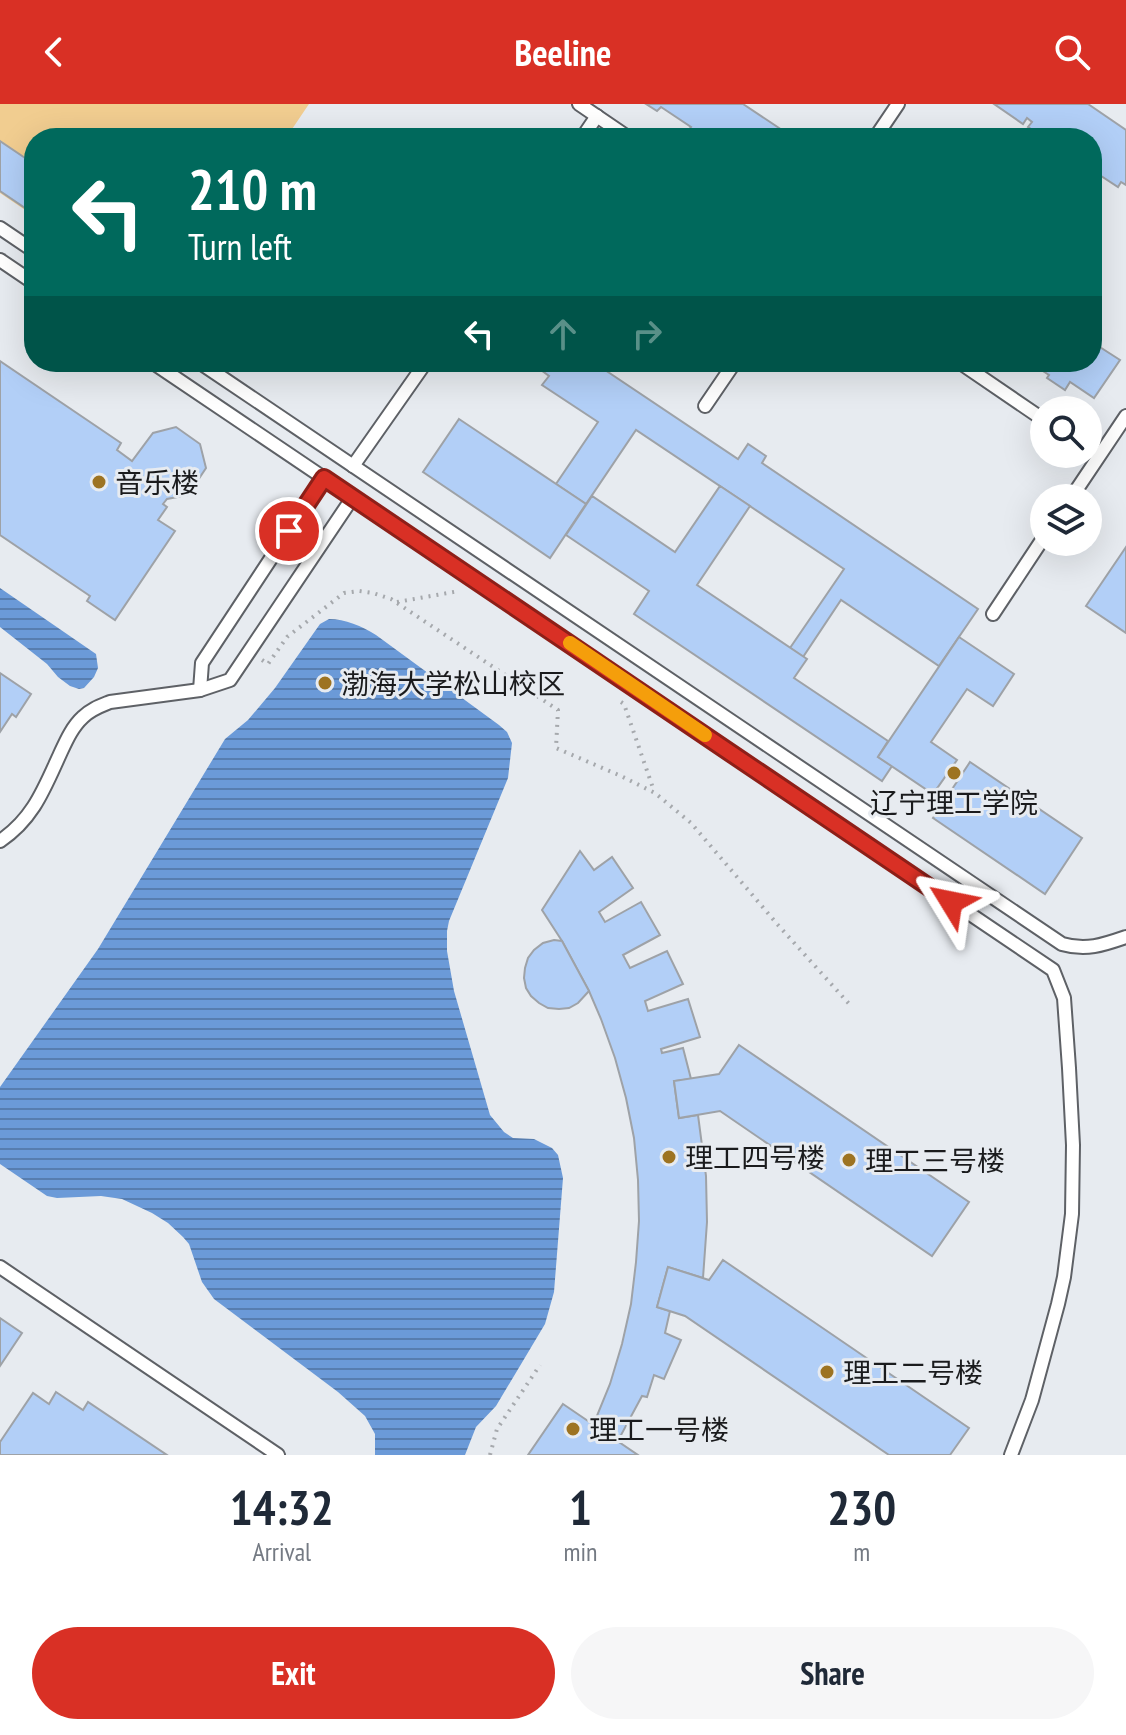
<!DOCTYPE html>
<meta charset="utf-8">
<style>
:root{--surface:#fff;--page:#f6f6f7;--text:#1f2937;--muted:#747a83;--accent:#d93025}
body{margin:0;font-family:"PT Sans Narrow","Noto Sans SC",sans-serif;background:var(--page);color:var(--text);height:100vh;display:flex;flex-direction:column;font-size:30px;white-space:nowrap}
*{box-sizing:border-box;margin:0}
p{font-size:26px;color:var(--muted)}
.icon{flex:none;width:44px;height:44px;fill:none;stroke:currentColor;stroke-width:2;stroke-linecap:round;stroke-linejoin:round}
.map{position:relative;height:1351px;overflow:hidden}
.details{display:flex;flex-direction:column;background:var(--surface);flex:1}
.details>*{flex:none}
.banner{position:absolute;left:24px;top:24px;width:1078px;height:244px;border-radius:32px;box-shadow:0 8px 32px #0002;background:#00695c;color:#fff;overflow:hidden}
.buttons{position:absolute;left:1030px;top:292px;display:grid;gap:16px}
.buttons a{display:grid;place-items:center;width:72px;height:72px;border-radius:50%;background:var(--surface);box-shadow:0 8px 32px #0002;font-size:40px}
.pin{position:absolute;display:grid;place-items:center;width:68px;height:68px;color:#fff;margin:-34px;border:4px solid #fff;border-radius:50%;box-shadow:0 2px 8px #0007}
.me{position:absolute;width:88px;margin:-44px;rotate:305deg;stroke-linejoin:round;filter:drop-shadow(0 0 6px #0008)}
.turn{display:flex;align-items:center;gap:28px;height:168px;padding:0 32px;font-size:36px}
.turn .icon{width:104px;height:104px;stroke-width:2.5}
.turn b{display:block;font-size:56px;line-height:68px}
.lanes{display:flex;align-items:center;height:76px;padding:0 32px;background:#0003;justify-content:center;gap:40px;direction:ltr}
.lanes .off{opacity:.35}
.eta{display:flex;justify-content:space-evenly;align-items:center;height:136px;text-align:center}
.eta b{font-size:48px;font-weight:800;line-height:56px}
.button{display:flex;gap:16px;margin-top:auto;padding:16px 32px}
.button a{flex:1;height:92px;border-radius:48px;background:var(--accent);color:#fff;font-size:32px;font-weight:800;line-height:92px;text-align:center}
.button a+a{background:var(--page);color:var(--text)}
header{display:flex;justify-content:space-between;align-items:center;height:104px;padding:0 32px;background:var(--accent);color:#fff;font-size:36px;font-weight:800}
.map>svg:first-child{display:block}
.garden{fill:#f1cd90}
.water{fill:url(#water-rules)}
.building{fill:#b2cff7;stroke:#9ea2a7;stroke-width:2}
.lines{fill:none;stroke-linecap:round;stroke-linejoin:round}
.service-casing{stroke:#5e6166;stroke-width:16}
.path{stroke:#a6a9ad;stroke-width:4;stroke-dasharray:2 6;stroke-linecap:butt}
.service{stroke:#fff;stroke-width:12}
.route-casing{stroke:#8d1f18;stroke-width:20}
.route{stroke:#d93025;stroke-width:14}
.slow{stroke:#f59e0b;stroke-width:14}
.poi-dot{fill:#9d7321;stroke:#e7ebf0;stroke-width:3}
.labels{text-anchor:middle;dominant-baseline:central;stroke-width:6;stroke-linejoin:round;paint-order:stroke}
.poi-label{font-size:28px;fill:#1a1b1d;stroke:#e7ebf0;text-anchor:start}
</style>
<header><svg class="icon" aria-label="back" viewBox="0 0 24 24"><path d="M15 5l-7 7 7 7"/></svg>Beeline<svg class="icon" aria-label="search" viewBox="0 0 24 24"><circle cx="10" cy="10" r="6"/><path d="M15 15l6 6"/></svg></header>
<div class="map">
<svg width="1126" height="1351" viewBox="0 0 1126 1351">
<defs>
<pattern id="water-rules" width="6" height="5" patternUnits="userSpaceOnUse" patternTransform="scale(2)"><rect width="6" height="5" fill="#6b9ad8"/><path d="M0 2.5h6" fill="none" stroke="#577daf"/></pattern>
</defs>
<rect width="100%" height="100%" fill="#e7ebf0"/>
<path class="garden" d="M0,0H309L286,34H34V112L0,89Z"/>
<g class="water">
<path d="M0,484L96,550L98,564L94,573L84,584L79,585L70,582L58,573L47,560L0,523Z"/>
<path d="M329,515C345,515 362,522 376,531L499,621L507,628L512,639L508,674L449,817L447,827V847L454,887L490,1011L504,1028L513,1034L534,1035L552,1044L558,1051L563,1074L554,1188L545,1220L496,1302L476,1323L465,1351H375V1330L365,1312L338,1288L214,1195L202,1178L189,1140L183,1133L168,1119L152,1109L122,1095L101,1092L57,1094L47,1092L0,1060V983L98,845L225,635L248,616L275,584L320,520Z"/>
</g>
<g class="building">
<path d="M646,0H743L794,34H697L687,28L691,23L661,3L657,7Z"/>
<path d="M994,0H1088L1126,26V81L1121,78L1118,83L1092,66V34H1045L1028,23L1032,18L1027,14L1023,20Z"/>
<path d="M0,37L34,60V110L0,87Z"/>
<path d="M1092,238L1120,256L1094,294L1070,278L1065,286L1047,274L1049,271L1029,258H1092Z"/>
<path d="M0,257L121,339L117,346L132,357L153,329L176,323L200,340L206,364L188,391L167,395L163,400L167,403L158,416L175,427L115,516L87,497L90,492L0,431Z"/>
<path d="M547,258H593L738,355L748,340L766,352L762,359L978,505L939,562L841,496L803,553L790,544L844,465L636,326L586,400L556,380L598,318L542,281L549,272L541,266Z"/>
<path d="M459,315L586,400L550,454L423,368Z"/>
<path d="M720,382L750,402L697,481L807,555L794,574L888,637L878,653L892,662L882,677L634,510L649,487L566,431L592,392L675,448Z"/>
<path d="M1126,443V529L1086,502Z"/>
<path d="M959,533L1014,570L993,602L967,585L931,638L957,656L933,690L878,653Z"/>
<path d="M0,569L31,590L16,613L12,610L0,628Z"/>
<path d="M970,658L1082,734L1045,790L933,714Z"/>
<path d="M580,747L594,766L612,753L633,784L599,808L605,818L641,798L660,831L623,851L630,864L667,847L683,880L645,897L648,907L688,895L700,933L661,945L662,949L683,944L691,975L674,977L679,1014L698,1011L706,1072L707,1118L703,1174L668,1163L657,1203L670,1207L665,1229L681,1236L664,1275L654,1271L647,1293L642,1292L620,1333L594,1319L610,1280L622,1240L631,1200L636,1158L639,1117L638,1076L634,1034L626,994L615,954L601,915L589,887L562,837L542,806Z"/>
<path d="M554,836L562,837L589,887L578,899L569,904L559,905L548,904L539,899L531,892L526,884L524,874L525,864L528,854L534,846L543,839Z"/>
<path d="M739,941L969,1098L932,1152L720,1007L679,1014L674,977L719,970Z"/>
<path d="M723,1156L969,1324L950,1351H889L685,1212L657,1203L668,1163L709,1176Z"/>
<path d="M0,1214L22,1229L0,1262Z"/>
<path d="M56,1288L83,1306L88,1298L167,1351H0V1338L33,1289L49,1300Z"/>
<path d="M563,1300L638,1351H528Z"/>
</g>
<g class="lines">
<g class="service-casing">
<g id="service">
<path d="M579,0L629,34"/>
<path d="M582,34L597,12"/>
<path d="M875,34L898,0"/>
<path d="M0,124L34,147"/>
<path d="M0,156L34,179"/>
<path d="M152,258L1053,866L1064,894L1069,964L1073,1041L1072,1110L1064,1173L1058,1200L1032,1296L1011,1351"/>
<path d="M199,258L1062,840C1086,847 1103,841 1126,833"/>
<path d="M959,258L1044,316"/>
<path d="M705,302L735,258"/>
<path d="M353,362L426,258"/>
<path d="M1071,394L1126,312"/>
<path d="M993,510L1044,433"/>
<path d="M200,586L202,559L324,374"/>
<path d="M0,737C33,715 44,685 60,650C66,637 72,623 83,613C91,605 100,602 110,598L200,586L230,576L353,393"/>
<path d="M0,1163L278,1351"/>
</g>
</g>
<g class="path">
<path d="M397,498L459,487"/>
<path d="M262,556L268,560L287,533L344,489L359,487L373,489L391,495L558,606L556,644L621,672L655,689L691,719L778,821L851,902"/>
<path d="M621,598L624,600L654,687"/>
<path d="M490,1351L497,1325L540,1261"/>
</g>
<use href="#service" class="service"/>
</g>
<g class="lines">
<g class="route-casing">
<path id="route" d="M289,427L324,374L951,798"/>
</g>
<use href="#route" class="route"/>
<path class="slow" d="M570,539L705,631"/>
</g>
<g class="poi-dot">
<circle cx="99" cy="378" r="8"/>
<circle cx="325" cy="579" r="8"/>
<circle cx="954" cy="669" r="8"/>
<circle cx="669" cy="1053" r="8"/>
<circle cx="849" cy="1056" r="8"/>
<circle cx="827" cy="1268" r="8"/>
<circle cx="573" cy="1325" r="8"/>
</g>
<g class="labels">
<g class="poi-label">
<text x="115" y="378">音乐楼</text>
<text x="341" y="579">渤海大学松山校区</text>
<text x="954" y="698" text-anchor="middle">辽宁理工学院</text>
<text x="685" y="1053">理工四号楼</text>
<text x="865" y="1056">理工三号楼</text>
<text x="843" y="1268">理工二号楼</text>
<text x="589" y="1325">理工一号楼</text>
</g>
</g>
</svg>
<div class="buttons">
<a><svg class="icon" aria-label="search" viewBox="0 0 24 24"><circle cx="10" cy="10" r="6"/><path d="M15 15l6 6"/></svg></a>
<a><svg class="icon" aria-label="layers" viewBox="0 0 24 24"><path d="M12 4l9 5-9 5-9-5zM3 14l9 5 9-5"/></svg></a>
</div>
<div class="pin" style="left:289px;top:427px;background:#d93025"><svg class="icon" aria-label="arrive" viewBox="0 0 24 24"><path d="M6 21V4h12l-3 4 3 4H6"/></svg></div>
<svg class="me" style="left:951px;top:798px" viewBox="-20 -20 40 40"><path d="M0-17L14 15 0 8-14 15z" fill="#d93025" stroke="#fff" stroke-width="4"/></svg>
<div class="banner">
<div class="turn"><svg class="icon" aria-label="left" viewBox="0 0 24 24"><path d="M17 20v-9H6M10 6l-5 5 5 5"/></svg><div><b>210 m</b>Turn left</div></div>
<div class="lanes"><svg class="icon" aria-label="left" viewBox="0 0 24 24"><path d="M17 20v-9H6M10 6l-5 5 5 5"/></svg><svg class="icon off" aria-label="ahead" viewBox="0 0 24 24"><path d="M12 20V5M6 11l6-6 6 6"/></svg><svg class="icon off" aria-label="right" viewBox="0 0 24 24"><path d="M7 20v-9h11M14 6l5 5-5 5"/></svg></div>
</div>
</div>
<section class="details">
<div class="eta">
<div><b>14:32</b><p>Arrival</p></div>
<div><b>1</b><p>min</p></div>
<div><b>230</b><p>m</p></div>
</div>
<div class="button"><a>Exit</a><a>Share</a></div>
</section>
